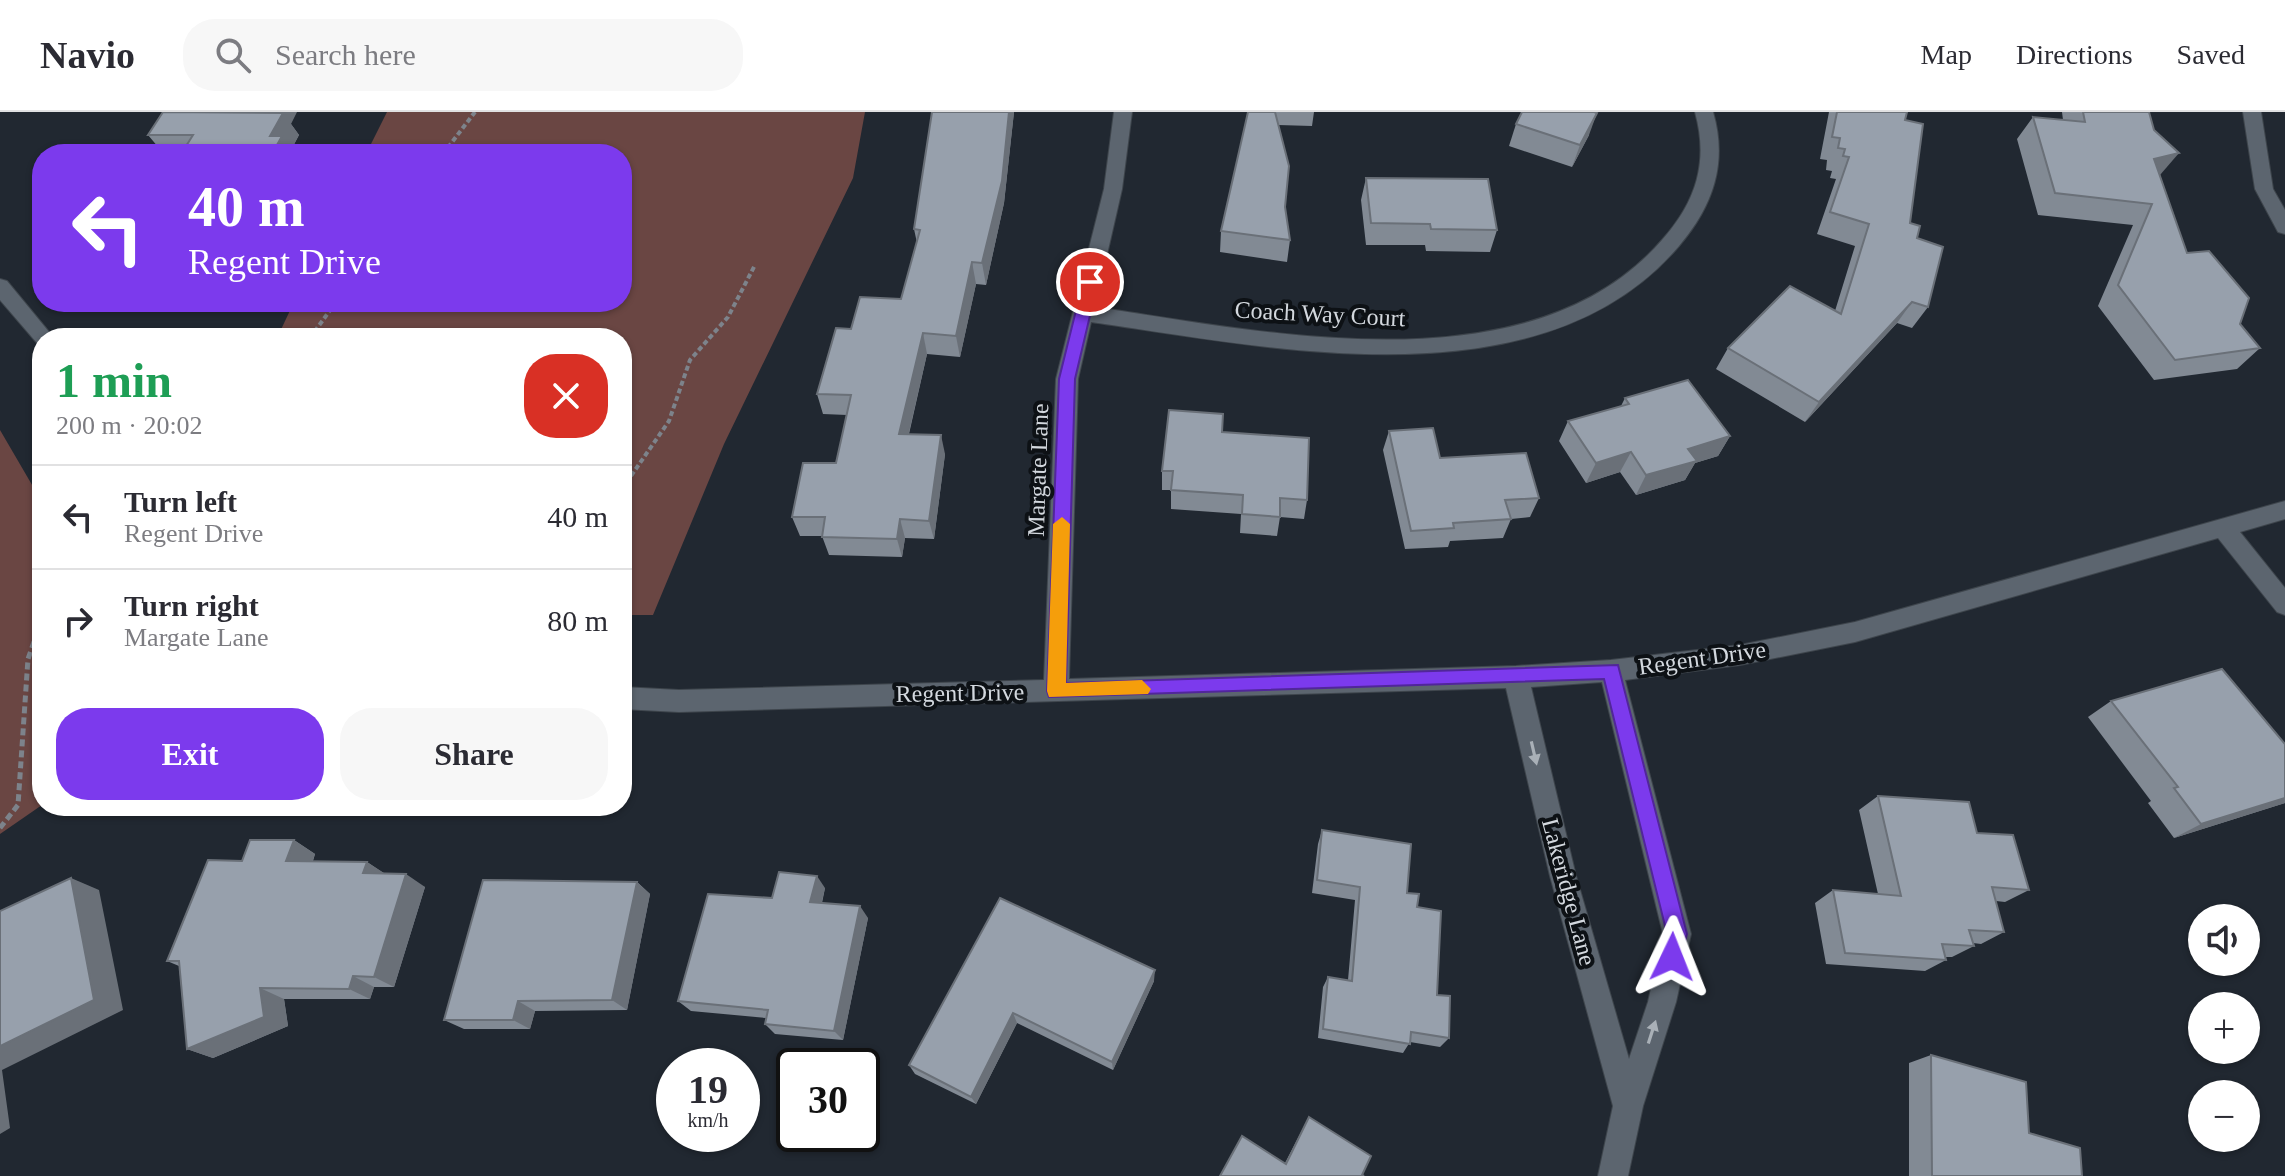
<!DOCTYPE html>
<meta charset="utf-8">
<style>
:root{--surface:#fff;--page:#f7f7f7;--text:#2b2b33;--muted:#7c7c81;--line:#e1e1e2;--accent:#7c3aed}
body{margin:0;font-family:Georgia,serif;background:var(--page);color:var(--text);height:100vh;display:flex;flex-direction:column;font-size:30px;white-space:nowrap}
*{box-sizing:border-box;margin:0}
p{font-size:26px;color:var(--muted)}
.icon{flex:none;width:44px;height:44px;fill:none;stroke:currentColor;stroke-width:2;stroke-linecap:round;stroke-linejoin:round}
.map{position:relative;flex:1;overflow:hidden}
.panel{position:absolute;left:32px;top:216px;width:600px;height:488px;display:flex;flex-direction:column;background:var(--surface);border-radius:32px;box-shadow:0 2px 6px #0004}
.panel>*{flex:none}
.banner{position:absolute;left:32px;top:32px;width:600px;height:168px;border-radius:32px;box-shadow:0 2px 6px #0004;background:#7c3aed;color:#fff;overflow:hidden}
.buttons{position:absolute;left:2188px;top:792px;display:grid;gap:16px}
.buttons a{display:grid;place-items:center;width:72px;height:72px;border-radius:50%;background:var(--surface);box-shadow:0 2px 6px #0004;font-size:40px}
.speed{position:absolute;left:656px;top:936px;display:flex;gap:16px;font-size:40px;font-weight:700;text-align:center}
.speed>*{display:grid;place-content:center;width:104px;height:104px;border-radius:50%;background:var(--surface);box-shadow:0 2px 6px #0004;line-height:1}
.speed small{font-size:20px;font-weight:400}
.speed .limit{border:4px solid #111;border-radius:12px;background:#fff;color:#111}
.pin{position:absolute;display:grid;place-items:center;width:68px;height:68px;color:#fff;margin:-34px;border:4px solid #fff;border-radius:50%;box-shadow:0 2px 8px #0007}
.me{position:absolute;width:88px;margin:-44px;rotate:2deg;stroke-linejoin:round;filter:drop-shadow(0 0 6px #0008)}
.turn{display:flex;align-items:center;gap:28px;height:168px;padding:0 24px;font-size:36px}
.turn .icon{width:104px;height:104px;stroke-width:2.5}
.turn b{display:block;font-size:56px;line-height:68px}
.round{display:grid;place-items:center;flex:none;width:84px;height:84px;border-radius:32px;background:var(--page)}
.summary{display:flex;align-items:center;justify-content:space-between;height:136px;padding:0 24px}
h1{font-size:48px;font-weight:600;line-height:60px;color:#1e9e55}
.primary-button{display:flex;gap:16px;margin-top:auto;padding:16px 24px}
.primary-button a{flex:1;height:92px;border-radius:32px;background:var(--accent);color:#fff;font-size:32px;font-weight:600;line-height:92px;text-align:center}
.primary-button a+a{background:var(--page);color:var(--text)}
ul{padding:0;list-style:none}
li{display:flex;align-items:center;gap:24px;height:104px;padding:0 24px;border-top:2px solid var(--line)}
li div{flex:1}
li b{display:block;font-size:30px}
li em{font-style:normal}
header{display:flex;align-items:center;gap:48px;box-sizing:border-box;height:112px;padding:0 40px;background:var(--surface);border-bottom:2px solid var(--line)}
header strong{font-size:38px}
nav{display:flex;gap:44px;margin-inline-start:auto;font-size:28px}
.search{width:560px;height:72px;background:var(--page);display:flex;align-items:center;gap:20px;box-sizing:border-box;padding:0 28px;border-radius:32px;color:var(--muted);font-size:30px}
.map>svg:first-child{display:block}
.green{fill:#6a4643}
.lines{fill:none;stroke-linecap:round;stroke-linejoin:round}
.street-casing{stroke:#3e454c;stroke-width:2}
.path-far1{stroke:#7d838b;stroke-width:4;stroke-dasharray:5 3;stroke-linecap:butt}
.path{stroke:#7d838b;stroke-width:5;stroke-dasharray:7 4;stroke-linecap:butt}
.street{fill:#5c656f;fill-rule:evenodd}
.wall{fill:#828a94}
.shaded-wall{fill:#6a7078}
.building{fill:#97a0ac;stroke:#6a7078;stroke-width:2}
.oneway{fill:#a9b0b7}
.route{fill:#7c3aed;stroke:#51269a;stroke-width:2}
.slow{fill:#f59e0b}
.labels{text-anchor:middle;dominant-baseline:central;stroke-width:8;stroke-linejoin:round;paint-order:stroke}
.street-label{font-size:24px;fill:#d3d8de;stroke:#0d1115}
</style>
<header>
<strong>Navio</strong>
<div class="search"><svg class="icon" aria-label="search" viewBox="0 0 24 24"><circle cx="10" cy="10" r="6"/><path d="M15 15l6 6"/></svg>Search here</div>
<nav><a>Map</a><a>Directions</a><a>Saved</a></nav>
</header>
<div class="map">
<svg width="2285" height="1064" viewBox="0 0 2285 1064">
<rect width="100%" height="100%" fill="#212831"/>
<g class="green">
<path d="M387,0H865L853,66L724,332L653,503H622V226H277L294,190H622V42H366Z"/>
<path d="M0,318L42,390V693L0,722Z"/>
</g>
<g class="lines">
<g class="street-casing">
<g id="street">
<path d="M1114,0H1132L1122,77L1095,195C1266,220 1531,279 1662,128C1696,90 1709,50 1695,0H1713C1728,51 1713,94 1679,134C1542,295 1273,236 1091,210L1078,267L1069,567L1516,554L1611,548L1740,533L1855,510L2285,389V407L2240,420L2285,476V503L2277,500L2218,426L1855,530L1740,553L1625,568L1691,822L1676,890L1643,994L1628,1064H1598L1613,994L1550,764L1506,576L679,600L622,597V575L679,578L1044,568L1056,267L1104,77ZM1602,570L1663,822L1648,890L1629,947L1576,764L1531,575Z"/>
<path d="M2243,0H2261L2273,77L2285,98V122L2278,120L2255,77Z"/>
<path d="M0,167L7,169L54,226H42V233L37,231L0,188Z"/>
</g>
</g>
<g class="path-far1">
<path d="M443,42L475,0"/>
<path d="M310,226L336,190"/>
<path d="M622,377L669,309L690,248L728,205L755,153"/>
</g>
<path class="path" d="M0,716L18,693L28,547L42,507"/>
<use href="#street" class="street"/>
</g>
<g class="wall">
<path d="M932,0H1014L1004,91L986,173L976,172L960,245L927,242L909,322L945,342L934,427L905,426L902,445L829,443L822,424H800L792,405L836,351L847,303L823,302L817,282L851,217L901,187L917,131L914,117Z"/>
<path d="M1248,0H1314L1312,14L1278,13L1285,95L1290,128L1287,150L1220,140L1221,119Z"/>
<path d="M1829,0H1907L1905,8L1910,111L1917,126L1928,195L1912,216L1897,211L1805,310L1716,257L1728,236L1835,199L1855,134L1817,122L1836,67L1830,66L1832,59L1826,58L1827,48L1820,47Z"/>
<path d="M2062,0H2149L2160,63L2187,141L2240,212L2260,236L2237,257L2154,268L2098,194L2133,113L2038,103L2017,27L2033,5L2063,8Z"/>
<path d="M291,12L299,23L291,38L294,42H164L148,23Z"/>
<path d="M1516,12L1589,23L1572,55L1509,34Z"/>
<path d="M1366,66L1497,118L1490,140L1426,139L1425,133H1366L1361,88Z"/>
<path d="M1625,286L1730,324L1718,344L1695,351L1685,368L1636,383L1620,360L1586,371L1559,329L1568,309L1621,294Z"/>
<path d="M1389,319L1440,346L1539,386L1530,405L1511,407L1503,426L1450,429L1448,435L1405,437L1383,338Z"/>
<path d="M1222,320L1307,388L1304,407L1280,405L1277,424L1240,421L1241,402L1171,397V378H1162V359Z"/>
<path d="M2111,589L2285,691L2174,726L2148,691L2151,689L2088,605Z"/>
<path d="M1878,684L1977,721L2029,778L2005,790L1996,789L2004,820L1981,832L1973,831L1974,834L1952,845H1946V848L1925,859L1826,852L1815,791L1833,778L1878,782L1859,698Z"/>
<path d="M1322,718L1407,781L1417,795L1437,883L1449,926L1440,935L1410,930L1403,941L1318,926L1323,875L1328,865L1348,868L1355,788L1312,781L1318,732Z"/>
<path d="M294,728L315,742L313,749L367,750L385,762L425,775L394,875H374L370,887H284L288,914L213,946L187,937L179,854L167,849L242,749Z"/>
<path d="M637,770L650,782L627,898L535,899L530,917H464L444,908Z"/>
<path d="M825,776L822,791L868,806L843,928L775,922L765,912L766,906L691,899L678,889L772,786Z"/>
<path d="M1000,786L1154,869L1113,958L1017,911L976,992L915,962L909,953Z"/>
<path d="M1931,943L2029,1021L2082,1064H1909V951Z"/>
<path d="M1309,1005L1362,1063L1285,1051Z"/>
</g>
<g class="shaded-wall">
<path d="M270,0H297L291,12L299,23L291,38L294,42H272Z"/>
<path d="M1009,0H1014L1004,91L986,173L982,151Z"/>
<path d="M1597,1L1589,23L1572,55L1580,33Z"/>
<path d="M2179,41L2160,63L2154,47Z"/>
<path d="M972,150L976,172L960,245L956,224Z"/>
<path d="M1912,190L1897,211L1805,310L1819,290Z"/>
<path d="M923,221L927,242L904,342L899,322Z"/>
<path d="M941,323L945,342L934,427L929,409Z"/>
<path d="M1730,324L1718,344L1695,351L1685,368L1636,383L1646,363L1688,337Z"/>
<path d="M1631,340L1620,360L1586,371L1596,351Z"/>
<path d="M900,407L905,426L902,445L897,427Z"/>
<path d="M2285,686V691L2174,726L2201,712Z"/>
<path d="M294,728L315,742L308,762L286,749Z"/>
<path d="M367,750L387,763L363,761Z"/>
<path d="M406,762L425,775L394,875L374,865Z"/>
<path d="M817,764L825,776L819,802L810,790Z"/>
<path d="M71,766L99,778L123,898L2,958L10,1016L0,1022V934Z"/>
<path d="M637,770L650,782L627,898L612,888Z"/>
<path d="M860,794L868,806L843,928L834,919Z"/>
<path d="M1155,858L1154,869L1113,958L1112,950Z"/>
<path d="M353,864L374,875L370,887L349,877Z"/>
<path d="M260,876L284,887L288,914L213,946L187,937Z"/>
<path d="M518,889L535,899L530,917L513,908Z"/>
<path d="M1013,901L1017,911L976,992L971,985Z"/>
</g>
<g class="building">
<path d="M163,0L283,1L270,24H282L272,42H181L193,23H148Z"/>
<path d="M932,0H1009L1002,69L982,151L972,150L956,224L923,221L899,322L941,323L929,409L900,407L897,427L822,425L825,405H792L803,351H836L851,283L817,282L836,216L851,217L860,185L901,187L920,118L914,117Z"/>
<path d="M1248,0H1275L1289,54L1285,95L1290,128L1221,119Z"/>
<path d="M1522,0H1594L1597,1L1580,33L1516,12Z"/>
<path d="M1837,0H1907L1905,8L1923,12L1910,111L1920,114L1917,126L1943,135L1928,195L1912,190L1819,290L1728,236L1790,174L1841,202L1869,112L1830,100L1849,45L1843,44L1845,37L1838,36L1840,26L1832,25Z"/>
<path d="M2083,0H2149L2154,18L2179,41L2154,47L2187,141L2209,139L2249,186L2240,212L2260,236L2175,248L2118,173L2152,92L2055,81L2033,5L2085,10Z"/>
<path d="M1366,66L1488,67L1497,118L1431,117L1430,112L1371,111Z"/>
<path d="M1688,268L1730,324L1688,337L1697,349L1646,363L1631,340L1596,351L1568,309L1629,292L1625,286Z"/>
<path d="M1169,298L1223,302L1222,320L1309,326L1307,388L1280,386V405L1242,402L1243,383L1171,378L1173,359H1162Z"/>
<path d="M1433,316L1440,346L1526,341L1539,386L1505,388L1511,407L1453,411L1454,416L1411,419L1389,319Z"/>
<path d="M2222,557L2285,632V686L2201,712L2174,676L2178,675L2111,589Z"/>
<path d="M1878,684L1969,690L1977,721L2013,723L2029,778L1992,775L2004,820L1969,818L1974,834L1942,832L1946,848L1845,841L1833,778L1901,784Z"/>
<path d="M1322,718L1411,732L1407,781L1419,782L1417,795L1441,799L1437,883L1450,884L1449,926L1411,920L1410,932L1323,917L1328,865L1352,869L1360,775L1317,768Z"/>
<path d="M250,728H294L286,749L367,750L363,761L406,762L374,865L353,864L349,877L260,876L264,905L187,937L179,849H167L208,748L242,749Z"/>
<path d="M779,760L817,764L810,790L860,794L834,919L765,912L768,898L678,889L708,782L772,786Z"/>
<path d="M71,766L94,888L0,934V799Z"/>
<path d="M483,768L637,770L612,888L518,889L513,908H444Z"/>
<path d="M1000,786L1155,858L1112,950L1013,901L971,985L909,953Z"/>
<path d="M1931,943L2026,970L2029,1021L2080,1036L2082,1064H1932Z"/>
<path d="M1309,1005L1371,1044L1362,1063L1364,1064H1220L1242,1024L1286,1052Z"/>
</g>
<defs><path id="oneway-solid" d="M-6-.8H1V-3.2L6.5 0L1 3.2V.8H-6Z" transform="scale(2)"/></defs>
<g class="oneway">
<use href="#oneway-solid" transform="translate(1534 641) rotate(77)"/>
<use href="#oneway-solid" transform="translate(1652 920) rotate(-72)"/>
</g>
<path class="route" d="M1090,164L1098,170L1075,267L1066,571L1618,553L1687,822L1679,852L1672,855L1664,852L1661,845L1667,822L1604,567L1049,585L1047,579L1059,267L1083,170Z"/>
<path class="slow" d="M1062,405L1070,412L1066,571L1142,568L1151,577L1148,582L1049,585L1047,579L1053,412Z"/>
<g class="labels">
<g class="street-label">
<text transform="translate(1320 202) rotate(3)">Coach Way Court</text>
<text transform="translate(1038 358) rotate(-88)">Margate Lane</text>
<text transform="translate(1702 546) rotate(-8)">Regent Drive</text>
<text transform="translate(960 581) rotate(-1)">Regent Drive</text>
<text transform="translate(1569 780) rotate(75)">Lakeridge Lane</text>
</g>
</g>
</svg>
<div class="buttons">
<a><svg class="icon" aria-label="sound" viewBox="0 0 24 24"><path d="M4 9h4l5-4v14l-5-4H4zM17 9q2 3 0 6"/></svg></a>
<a>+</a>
<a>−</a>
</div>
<div class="speed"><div>19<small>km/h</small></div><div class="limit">30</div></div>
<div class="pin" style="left:1090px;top:170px;background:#d93025"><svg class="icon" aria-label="arrive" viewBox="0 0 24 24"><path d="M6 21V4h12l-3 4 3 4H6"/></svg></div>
<svg class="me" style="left:1672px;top:845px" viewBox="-20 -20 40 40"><path d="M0-17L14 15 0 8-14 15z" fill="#7c3aed" stroke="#fff" stroke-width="4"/></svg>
<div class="banner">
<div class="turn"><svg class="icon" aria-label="left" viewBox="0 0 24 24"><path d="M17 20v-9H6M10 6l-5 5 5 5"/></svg><div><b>40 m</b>Regent Drive</div></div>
</div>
<section class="panel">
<div class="summary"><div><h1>1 min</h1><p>200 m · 20:02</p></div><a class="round" style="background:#d93025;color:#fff"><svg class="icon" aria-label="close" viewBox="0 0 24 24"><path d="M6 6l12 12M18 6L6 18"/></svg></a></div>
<ul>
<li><svg class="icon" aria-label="left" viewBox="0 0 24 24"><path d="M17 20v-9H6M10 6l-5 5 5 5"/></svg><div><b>Turn left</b><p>Regent Drive</p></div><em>40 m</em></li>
<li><svg class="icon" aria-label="right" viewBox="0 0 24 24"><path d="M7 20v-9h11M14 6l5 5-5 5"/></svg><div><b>Turn right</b><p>Margate Lane</p></div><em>80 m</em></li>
</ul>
<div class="primary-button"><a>Exit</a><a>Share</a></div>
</section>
</div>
